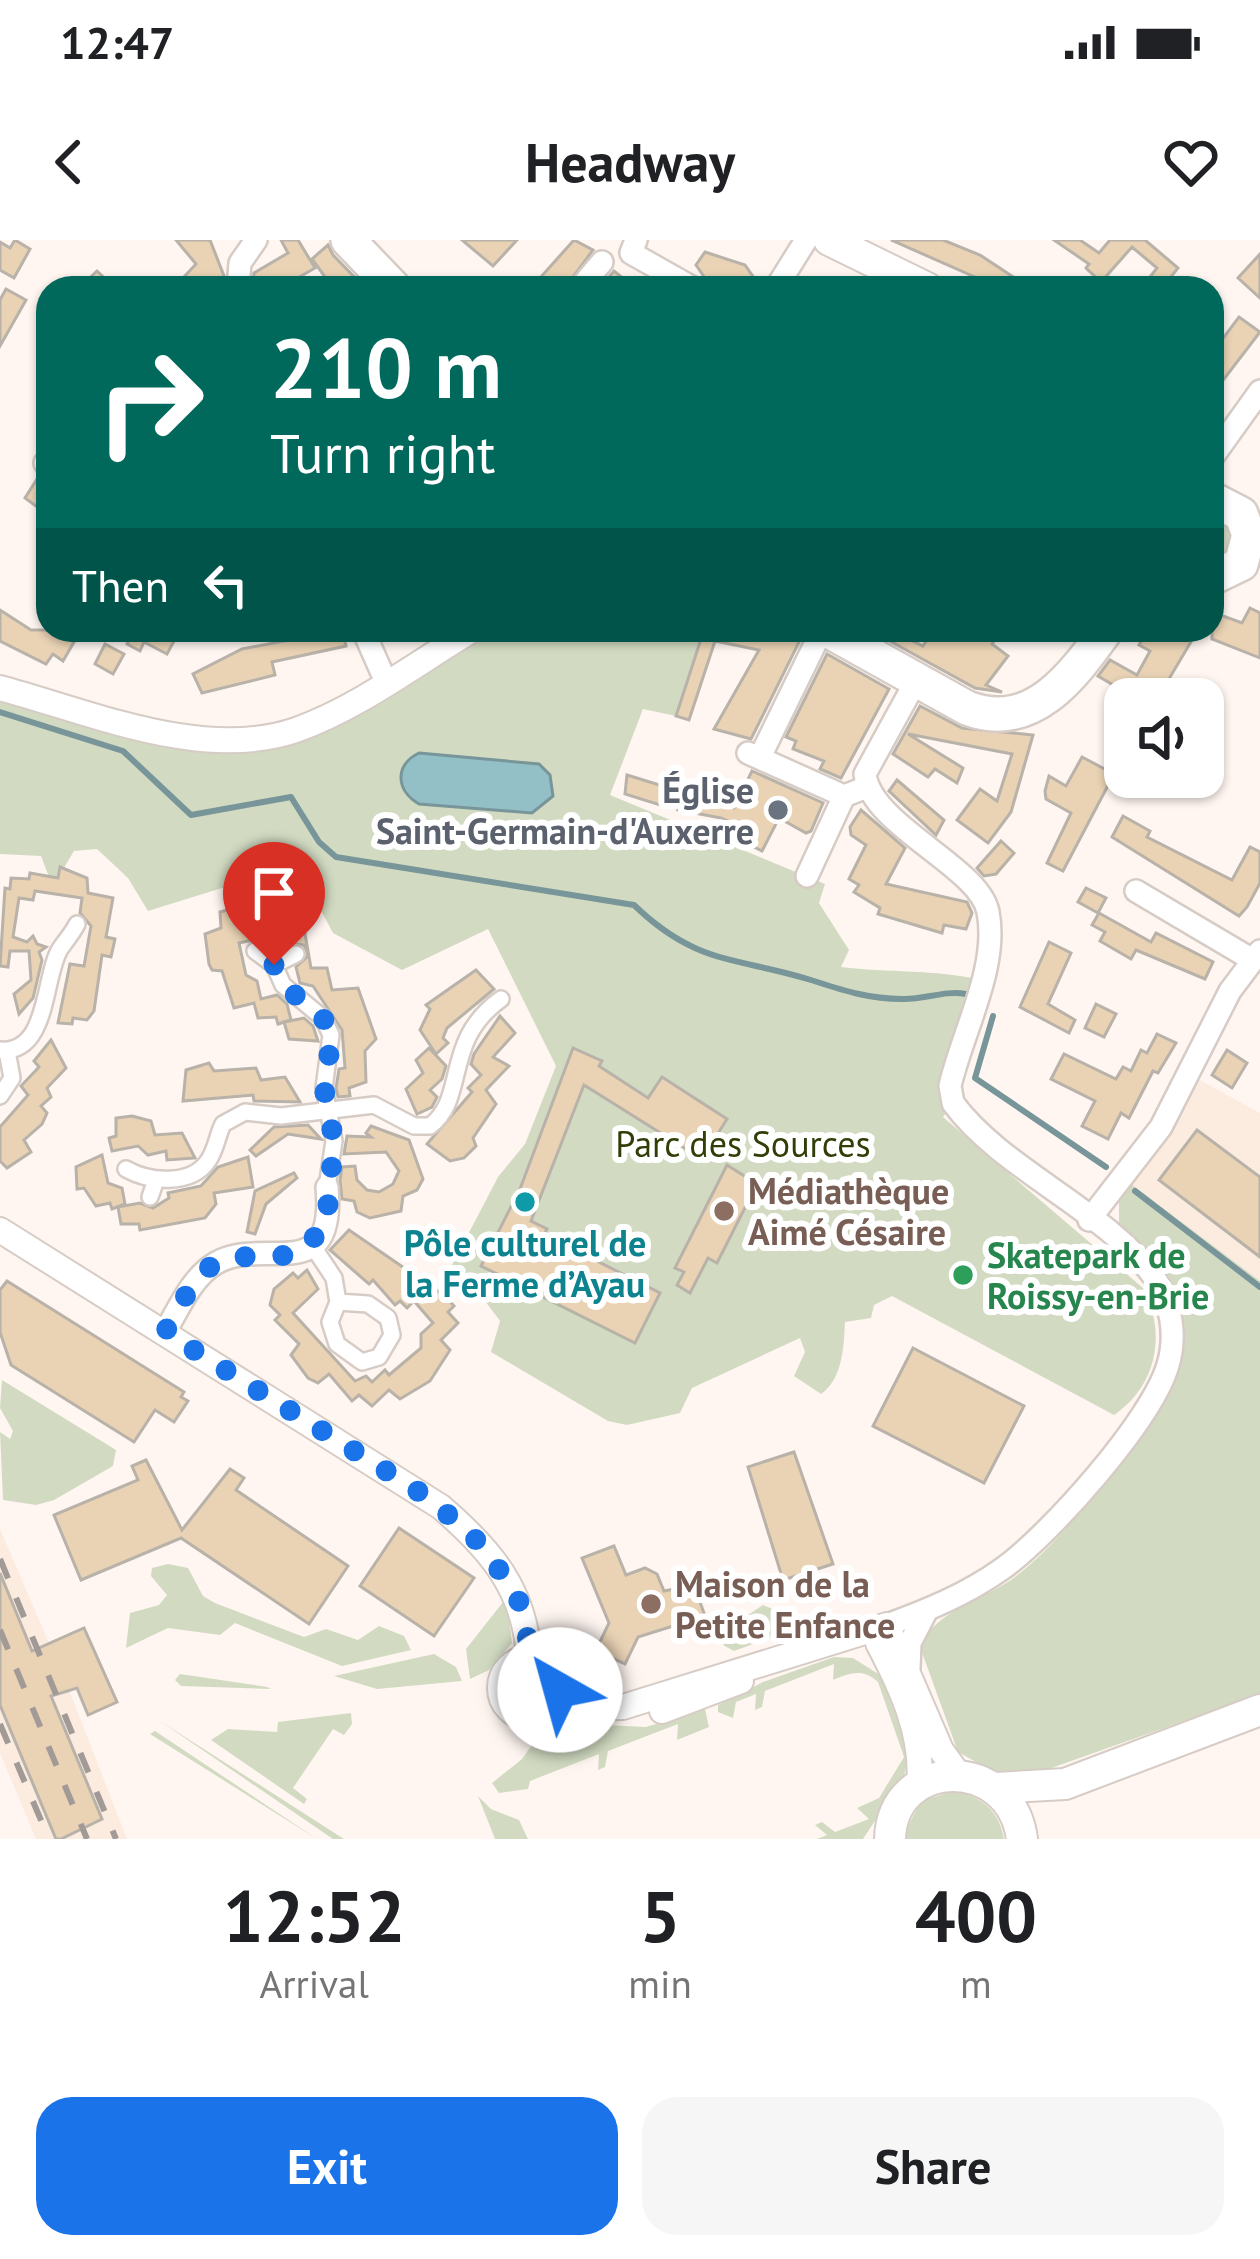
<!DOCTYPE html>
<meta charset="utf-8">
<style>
:root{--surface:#fff;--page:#f6f6f6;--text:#202124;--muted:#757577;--accent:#1a73e8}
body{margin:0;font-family:"PT Sans",sans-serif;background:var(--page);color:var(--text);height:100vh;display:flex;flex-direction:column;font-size:45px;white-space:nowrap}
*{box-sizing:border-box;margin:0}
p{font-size:39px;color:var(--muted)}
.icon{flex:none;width:66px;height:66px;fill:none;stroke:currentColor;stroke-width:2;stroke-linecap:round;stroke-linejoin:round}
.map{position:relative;height:1599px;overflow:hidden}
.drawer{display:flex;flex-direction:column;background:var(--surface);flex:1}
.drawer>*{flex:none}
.guide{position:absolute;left:36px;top:36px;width:1188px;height:366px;border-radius:36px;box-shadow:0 3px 9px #0004;background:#00695c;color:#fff;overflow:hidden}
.controls{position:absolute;left:1104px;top:438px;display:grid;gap:24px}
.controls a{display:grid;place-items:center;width:120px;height:120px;border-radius:24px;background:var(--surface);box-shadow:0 3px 9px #0004;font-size:60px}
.pin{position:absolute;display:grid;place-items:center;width:102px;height:102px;color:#fff;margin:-123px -51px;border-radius:50% 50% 50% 0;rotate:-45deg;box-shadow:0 0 12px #0007}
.pin .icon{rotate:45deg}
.me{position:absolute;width:132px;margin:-66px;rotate:322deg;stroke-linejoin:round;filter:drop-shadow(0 0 9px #0008)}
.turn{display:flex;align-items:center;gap:42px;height:252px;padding:0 36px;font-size:54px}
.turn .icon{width:156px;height:156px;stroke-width:2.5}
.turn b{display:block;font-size:84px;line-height:102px}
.then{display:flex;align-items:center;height:114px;padding:0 36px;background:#0003;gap:24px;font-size:45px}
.eta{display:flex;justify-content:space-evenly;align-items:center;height:204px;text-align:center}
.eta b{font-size:72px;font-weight:700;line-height:84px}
.action{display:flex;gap:24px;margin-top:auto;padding:24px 36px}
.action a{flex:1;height:138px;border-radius:36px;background:var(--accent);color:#fff;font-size:48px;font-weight:700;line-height:138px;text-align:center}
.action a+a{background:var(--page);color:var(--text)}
.status{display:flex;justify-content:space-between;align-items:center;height:84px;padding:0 60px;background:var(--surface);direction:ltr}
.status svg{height:33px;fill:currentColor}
header{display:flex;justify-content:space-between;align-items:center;height:156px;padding:0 36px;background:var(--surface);font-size:54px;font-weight:700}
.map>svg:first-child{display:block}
.built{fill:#fcebdf}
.green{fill:#d2dbc2}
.water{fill:#93bfc6;stroke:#78969a;stroke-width:3}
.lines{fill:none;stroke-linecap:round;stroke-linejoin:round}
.stream{stroke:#78969a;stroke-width:6}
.building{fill:#ead3b5;stroke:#b8b2a9;stroke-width:3}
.pedestrian-casing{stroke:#d6ccc5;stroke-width:20}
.minor-casing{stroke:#d6ccc5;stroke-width:26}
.tertiary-casing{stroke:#d6ccc5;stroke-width:28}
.secondary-casing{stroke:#d6ccc5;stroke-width:34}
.primary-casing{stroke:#d6ccc5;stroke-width:38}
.pedestrian{stroke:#fff;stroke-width:15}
.minor{stroke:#fff;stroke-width:21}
.tertiary{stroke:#fff;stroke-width:24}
.secondary{stroke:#fff;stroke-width:30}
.primary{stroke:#fff;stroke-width:33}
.rail{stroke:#a19a96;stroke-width:6;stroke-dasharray:21 21;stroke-linecap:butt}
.route{stroke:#1a73e8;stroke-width:21;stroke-dasharray:0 37.8}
.worship-dot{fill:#6b7280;stroke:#fff;stroke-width:4.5}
.culture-dot{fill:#0f9aa8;stroke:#fff;stroke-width:4.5}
.education-dot{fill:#8d6e63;stroke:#fff;stroke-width:4.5}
.leisure-dot{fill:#2e9e5b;stroke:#fff;stroke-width:4.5}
.labels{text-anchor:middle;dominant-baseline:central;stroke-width:12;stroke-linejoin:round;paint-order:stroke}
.worship-label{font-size:36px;font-weight:bold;fill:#5b616d;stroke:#fff;text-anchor:end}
.park-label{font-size:36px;fill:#313e07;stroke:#fff}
.education-label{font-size:36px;font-weight:bold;fill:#785e54;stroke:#fff;text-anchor:start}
.culture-label{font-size:36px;font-weight:bold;fill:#0d838f;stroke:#fff}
.leisure-label{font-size:36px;font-weight:bold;fill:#27864d;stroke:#fff;text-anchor:start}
</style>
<div class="status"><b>12:47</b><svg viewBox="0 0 49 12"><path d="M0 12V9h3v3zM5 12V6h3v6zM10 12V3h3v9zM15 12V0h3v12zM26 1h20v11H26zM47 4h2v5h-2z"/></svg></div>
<header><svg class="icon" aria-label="back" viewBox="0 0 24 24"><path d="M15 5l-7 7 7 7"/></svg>Headway<svg class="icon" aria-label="heart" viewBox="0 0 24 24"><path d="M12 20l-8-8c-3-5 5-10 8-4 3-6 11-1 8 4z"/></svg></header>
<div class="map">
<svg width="1260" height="1599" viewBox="0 0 1260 1599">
<rect width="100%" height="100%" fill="#fff6f1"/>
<g class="built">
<path d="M1198,839L1260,873V1041L1131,944L1172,892Z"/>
<path d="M0,1289L69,1450L127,1599H36L0,1513Z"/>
</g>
<g class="green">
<path d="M1212,272L1224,275L1236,306L1212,326Z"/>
<path d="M472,390H696L700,402L676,476L643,469L610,555L825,644L819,663L849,710L841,727C889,733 934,729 981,740L953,863L943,877L1143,1048C1167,1093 1157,1146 1114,1175L892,1056L874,1065L871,1078L845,1082C844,1105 843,1139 821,1154L794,1136L805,1112L800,1098L692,1148L680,1173L627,1185L608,1181L491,1112L500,1081L470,1041L450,1029L498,937L525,904L556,826L488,689L402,730L333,693L309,648L261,636L148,671L128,638L97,609L74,611L58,638L49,637L41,616L0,614V448L179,495L295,491Z"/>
<path d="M1131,944L1260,1041V1454L1012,1542L958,1512L920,1407C933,1371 986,1359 1015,1337C1057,1304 1088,1263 1120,1221C1195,1125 1218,1077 1119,985V960Z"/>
<path d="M2,1140L116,1210L113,1226L54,1260L36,1265L3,1260L0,1192L10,1199L13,1191L0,1168Z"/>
<path d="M168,1324L188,1328L203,1356L215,1363L304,1397L326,1389L358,1400L379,1386L404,1396L411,1410L342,1426L235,1383L220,1395L168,1388L126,1408L130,1373L159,1365L167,1355L151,1336L152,1328Z"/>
<path d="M507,1357L512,1403L489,1430L470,1439L466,1409Z"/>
<path d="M763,1365L784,1374L791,1390L734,1411L723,1405L730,1387Z"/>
<path d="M434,1414L456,1427L462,1441L377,1449L334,1436Z"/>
<path d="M834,1417L853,1418L880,1435L909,1510L904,1537L863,1599H817L827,1595L815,1585L822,1582L835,1592L869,1579L857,1568L879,1558L904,1517L878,1442C862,1428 851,1433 833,1440L834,1424L765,1451L762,1467L755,1470L756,1454L736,1462L733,1478L718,1472V1465L763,1442Z"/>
<path d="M180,1434L267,1447L271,1449L181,1446L175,1440Z"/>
<path d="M705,1469L709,1487L677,1500L678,1484L608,1511L605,1527L598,1530L599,1514L530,1541L528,1549L499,1553L492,1543L522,1519L539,1495L559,1483L646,1487Z"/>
<path d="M351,1473L352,1484L344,1495L333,1489L293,1548L307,1559L304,1564L211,1500L228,1489L277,1492L278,1482Z"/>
<path d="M160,1481L344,1599H333Z"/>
<path d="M155,1491L317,1599L150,1494Z"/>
<path d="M953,1551C981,1556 999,1570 1004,1599H901L921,1561Z"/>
<path d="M478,1556L491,1569L519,1580L528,1599H495Z"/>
</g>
<path class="water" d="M419,513L539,524L550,535L553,556L532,573L419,564C396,551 394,525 419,513Z"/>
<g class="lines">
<g class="stream">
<path d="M0,472L123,511L191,575L291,557L319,602L336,617L634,665C696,725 736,717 811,740C842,750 868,759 902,759C924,760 944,750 966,754"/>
<path d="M993,776L975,838L1106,927"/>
<path d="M1135,951L1260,1047"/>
</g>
</g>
<g class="building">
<path d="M15,0L30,9L14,38L0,30V2L10,8Z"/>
<path d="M176,0H210L224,36L207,48H189L182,39L196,24Z"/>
<path d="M281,0H298L315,28L280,48H253L254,33L288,13Z"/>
<path d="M462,0H517L493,26Z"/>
<path d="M574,0L593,10L565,48H531Z"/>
<path d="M891,0H943L980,15L1030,48H1000Z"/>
<path d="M1054,0H1080L1099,13L1110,0H1145L1178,28L1163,47L1150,37L1157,28L1132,7L1101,42L1086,28L1089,24Z"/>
<path d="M328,5L333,15L365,48H333L312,19Z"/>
<path d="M705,12L745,25L761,48H718L707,41L696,25Z"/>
<path d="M1260,14V58L1238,38Z"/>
<path d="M97,31L115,48H79Z"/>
<path d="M614,31L635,48H600Z"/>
<path d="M6,49L26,60L0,106V60Z"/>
<path d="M1239,77L1260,92L1221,143L1212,136V113Z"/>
<path d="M39,236L48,238V275L25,258Z"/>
<path d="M1250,368L1260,373V418L1212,399V372L1242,383Z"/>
<path d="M0,370L31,390H69L65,397L74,402L63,421L53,414L46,424L0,401Z"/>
<path d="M123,390H180L167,414L144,402L140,411L127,404L132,395Z"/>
<path d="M342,390L346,406L272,422L275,435L202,453L193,434L242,409Z"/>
<path d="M695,390H805L751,499L714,489L759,410L715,401L689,480L676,476L700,402Z"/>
<path d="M870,390H890L923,406L933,390H1002L992,404L1008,416L986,445L1002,452L975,448Z"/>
<path d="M1148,390H1198L1157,459H1137L1098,436L1110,420L1137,435L1150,411L1139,405Z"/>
<path d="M105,404L124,414L113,434L95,424Z"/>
<path d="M827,414L889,449L841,538L820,529L824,521L793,509L796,501L786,497Z"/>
<path d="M920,466L962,488L1033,495L1011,572L988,603L957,580L980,549L997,561L1012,514L908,494L963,528L957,543L935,529L928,537L893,514Z"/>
<path d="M1082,517L1114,534L1063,631L1047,623L1071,573L1046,559L1045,551L1049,536L1066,546Z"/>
<path d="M752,531L823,563L811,591L806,593L779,578L762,611L740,600L746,590L721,578L678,570L686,553L734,568Z"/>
<path d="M627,535L666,547L660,565L625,554Z"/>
<path d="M897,540L944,580L936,595L889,551Z"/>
<path d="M861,570L905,608L886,644L967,662L972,673L966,689L944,685L942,693L878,674L880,668L854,652L859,645L849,639L866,605L851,595L850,587Z"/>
<path d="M1123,576L1150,591L1147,597L1232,640L1250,607L1260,612V643L1247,667L1239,676L1112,597Z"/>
<path d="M1001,601L1014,613L996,634L984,636L977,628Z"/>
<path d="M60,627L87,638L88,653L113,658L106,697L115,699L111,717L102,715L94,771L87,780L73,778L72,784L58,783L70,724L84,726L91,686L80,673L82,658L35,651L33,660L19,658L13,697L27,702L33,696L37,704L46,707L39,712L42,720L33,758L19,774L14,754L31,740L29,711H10L8,727L0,726L5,648L10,649L11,638L29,639L30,633L58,638Z"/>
<path d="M1086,648L1106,658L1098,673L1078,662Z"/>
<path d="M251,664L262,666L267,679L293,675L296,690L304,688L311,728H327L332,750L358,748L376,799L365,811L366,842L349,848L350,856L338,857L336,848L339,829L345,828L342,790L313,746L300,743L296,727L308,716L304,705L278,703L276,695L239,703L246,735L257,741L261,759L277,755L287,764L291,780L278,784L276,777L258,778L254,763L234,768L222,731L212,730L209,724L205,694L221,688L220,672Z"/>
<path d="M1099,673L1151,702L1156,693L1213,722L1205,739L1136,710L1131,719L1100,701L1105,692L1092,685Z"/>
<path d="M1049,702L1071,713L1048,764L1075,780L1069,793L1020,767Z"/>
<path d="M476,730L494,749L447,788L443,798L448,803L436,814L420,790L430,769L426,765Z"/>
<path d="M1096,764L1116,774L1104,797L1085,788Z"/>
<path d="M500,776L515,793L493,817L509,826L486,850L496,864L473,898L476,906L464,918L450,921L427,904L472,852L468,848L481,835L471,824L474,814Z"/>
<path d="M304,778L313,786L318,801L289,799L284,782Z"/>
<path d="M1157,794L1176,803L1158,833L1153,831L1129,878L1121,873L1108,899L1082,886L1095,861L1051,839L1064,814L1116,839L1123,827L1131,831L1141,810L1147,813Z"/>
<path d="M51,800L66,828L47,848L51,857L41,866L47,873L42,884L24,900L31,912L7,928L0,921V887L28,855L21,846L39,827L34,821Z"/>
<path d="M429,808L446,826L442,839L430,850L437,857L432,867L417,874L406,849L423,833L416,820Z"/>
<path d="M573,808L602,821L599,826L648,858L662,837L727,879L702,919L584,845L531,981L547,989L544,995L578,1011L581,1006L594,1013L591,1018L660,1053L635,1103L481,1026L520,949Z"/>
<path d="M1227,810L1247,823L1232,848L1212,835Z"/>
<path d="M209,823L214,831L256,828L261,840L285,837L300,862L254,861L253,855L183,861L186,830Z"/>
<path d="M132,876L151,881L155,895L182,893L195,918L167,920L166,911L148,915L138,906L112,911L109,898L116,896V878Z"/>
<path d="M308,885L321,899L288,894L256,916L250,910L274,887Z"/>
<path d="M371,886L409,900L423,939L417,950L403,956L401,971L370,978L357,972L354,961L342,959L340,940L342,927L355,926L357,940L367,950L379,952L393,944L399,931L386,912L344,914L347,896L371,897L366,893Z"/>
<path d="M1197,890L1260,937V1017L1159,940Z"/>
<path d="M102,915L108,943L122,948L125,964L112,969L110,963L96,966L84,948L77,949L76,927Z"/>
<path d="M248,917L253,947L214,953L216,964L205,978L140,990L139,984H121L118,967L140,963L153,968L169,958L168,953L201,946L218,927Z"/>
<path d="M727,925L757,944L717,1023L708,1018L690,1053L677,1045L684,1032L675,1028Z"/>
<path d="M294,933L297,938L266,964L255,994L247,992L255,951Z"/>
<path d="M349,990L445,1056L454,1066L448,1072L458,1083L441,1100L450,1110L430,1141L400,1159L389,1150L372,1166L359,1155L352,1161L329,1134L318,1143L308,1138L291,1115L299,1104L275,1080L280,1075L270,1065L274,1049L293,1033L298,1038L307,1030L318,1049L293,1073L355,1141L366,1136L372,1142L385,1130L389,1135L421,1108V1094L433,1083L414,1061L407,1068L400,1061L395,1065L373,1040L369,1044L330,1010Z"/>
<path d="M7,1041L184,1152L181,1157L188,1161L174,1182L155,1170L134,1202L11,1125L0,1092V1050Z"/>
<path d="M913,1108L1024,1166L984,1243L873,1186Z"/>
<path d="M794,1212L833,1324L783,1340L748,1227Z"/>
<path d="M146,1220L182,1290L230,1229L244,1238L236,1250L348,1326L309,1384L181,1298L81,1340L54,1275L138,1240L132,1226Z"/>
<path d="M399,1288L474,1338L434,1396L360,1346Z"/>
<path d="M614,1306L626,1335L645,1328L657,1334L664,1351L694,1345L705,1376L638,1397L625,1424L596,1410L609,1383L582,1318Z"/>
<path d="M0,1333L32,1411L84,1388L117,1462L88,1475L77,1448L51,1456L102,1579L61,1599H56L0,1465Z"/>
</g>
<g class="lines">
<g class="pedestrian-casing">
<g id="pedestrian">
<path d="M255,711L274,725L296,714"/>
<path d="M274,725L283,745L323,778L331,795L324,848L334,901L327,947"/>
<path d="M0,810C49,814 43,737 60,709C66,700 72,694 77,684"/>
<path d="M0,856L12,838L7,811"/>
<path d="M126,929C149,942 191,946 208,921C216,910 217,896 223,884L245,872L281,876L374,865L414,886H430C468,857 442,801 501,759"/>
<path d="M150,957L156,940"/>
<path d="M312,1005L334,1038L338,1062L330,1082L337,1104L362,1122L379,1117L392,1095L388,1078L368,1064L338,1062"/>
</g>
</g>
<g class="minor-casing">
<g id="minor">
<path d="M636,0L631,13L693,48"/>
<path d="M238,48L240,23L256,0"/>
<path d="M580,48L602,22"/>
<path d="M776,48L806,0"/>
<path d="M1212,218L1260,151"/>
<path d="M45,223L48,220"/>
<path d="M363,390L386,442"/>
<path d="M748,513L844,556L867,547"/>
<path d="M761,515L822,390"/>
<path d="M807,636L844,556"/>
<path d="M1136,651L1251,719"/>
<path d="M1089,980L1161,887L1230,751L1260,711"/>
<path d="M165,1092C179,1068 192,1037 216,1023C264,995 336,1049 327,947"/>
<path d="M887,1385C928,1370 967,1354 1002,1329C1050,1295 1152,1180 1168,1125C1177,1095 1171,1062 1154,1037C1107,971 1001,929 953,863L950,846C962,793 999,727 988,672C980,627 871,586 865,534L916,441"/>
<path d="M909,1428L910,1403L927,1370"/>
</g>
</g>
<g class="tertiary-casing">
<g id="tertiary">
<path d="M0,448C90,472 203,522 296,490C358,468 417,423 472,390"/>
<path d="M0,990L441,1267C491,1310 525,1350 529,1417"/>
<path d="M878,1403C901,1447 924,1495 919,1546"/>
<circle cx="530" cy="1448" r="30"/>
<path d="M557,1461L598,1471"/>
<path d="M585,1468L623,1467L887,1385L941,1510L959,1535"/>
<path d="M662,1471L741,1441"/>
</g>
</g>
<g class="secondary-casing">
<g id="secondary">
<path d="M829,0L927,48"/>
<path d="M996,1548L1065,1544L1260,1470"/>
<path d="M890,1599C892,1516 1011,1514 1022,1599"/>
</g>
</g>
<g class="primary-casing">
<g id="primary">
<path d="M348,0L394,48"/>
<path d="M1212,259L1241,274L1249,295L1241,324L1212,338"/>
<path d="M827,390L967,468C1032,493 1073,436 1106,390"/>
</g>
</g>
<use href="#pedestrian" class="pedestrian"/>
<use href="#minor" class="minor"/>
<use href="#tertiary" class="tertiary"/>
<use href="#secondary" class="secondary"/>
<use href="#primary" class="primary"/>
<g class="rail">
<path d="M0,1319L116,1599"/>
<path d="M0,1390L87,1599"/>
<path d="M0,1484L49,1599"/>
</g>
</g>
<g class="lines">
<path class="route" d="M274,725L283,745L323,778L332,795L324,848L334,901L326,986L298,1013C278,1018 258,1016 238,1017C199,1018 183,1063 165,1092L415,1249L469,1291L514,1349L526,1379L529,1417L550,1425L560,1450"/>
</g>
<circle class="worship-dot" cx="778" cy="570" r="12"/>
<circle class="culture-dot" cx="525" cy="962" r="12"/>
<g class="education-dot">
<circle cx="724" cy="971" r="12"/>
<circle cx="651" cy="1364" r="12"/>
</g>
<circle class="leisure-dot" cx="963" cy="1035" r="12"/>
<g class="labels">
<g class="worship-label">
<text x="754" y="549">Église<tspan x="754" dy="41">Saint-Germain-d'Auxerre</tspan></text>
</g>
<g class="park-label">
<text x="743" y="903">Parc des Sources</text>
</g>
<g class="education-label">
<text x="748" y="950">Médiathèque<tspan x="748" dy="41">Aimé Césaire</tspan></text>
<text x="675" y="1343">Maison de la<tspan x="675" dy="41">Petite Enfance</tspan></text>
</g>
<g class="culture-label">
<text x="525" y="1002">Pôle culturel de<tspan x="525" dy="41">la Ferme d’Ayau</tspan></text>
</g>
<g class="leisure-label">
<text x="987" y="1014">Skatepark de<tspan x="987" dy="41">Roissy-en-Brie</tspan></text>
</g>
</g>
</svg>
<div class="controls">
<a><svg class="icon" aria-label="sound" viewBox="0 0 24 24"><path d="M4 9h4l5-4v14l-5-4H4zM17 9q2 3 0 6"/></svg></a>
</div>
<div class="pin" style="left:274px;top:725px;background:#d93025"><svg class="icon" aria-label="arrive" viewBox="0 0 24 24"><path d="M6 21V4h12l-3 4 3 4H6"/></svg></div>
<svg class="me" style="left:560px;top:1450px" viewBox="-20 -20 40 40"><circle r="19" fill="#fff"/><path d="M0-13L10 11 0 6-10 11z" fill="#1a73e8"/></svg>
<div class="guide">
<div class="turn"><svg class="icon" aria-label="right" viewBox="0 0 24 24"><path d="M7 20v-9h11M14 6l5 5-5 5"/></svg><div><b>210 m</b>Turn right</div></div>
<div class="then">Then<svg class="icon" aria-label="left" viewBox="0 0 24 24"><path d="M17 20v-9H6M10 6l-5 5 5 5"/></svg></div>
</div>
</div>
<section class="drawer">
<div class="eta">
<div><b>12:52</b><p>Arrival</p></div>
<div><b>5</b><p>min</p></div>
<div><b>400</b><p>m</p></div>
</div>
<div class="action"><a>Exit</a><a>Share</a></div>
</section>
